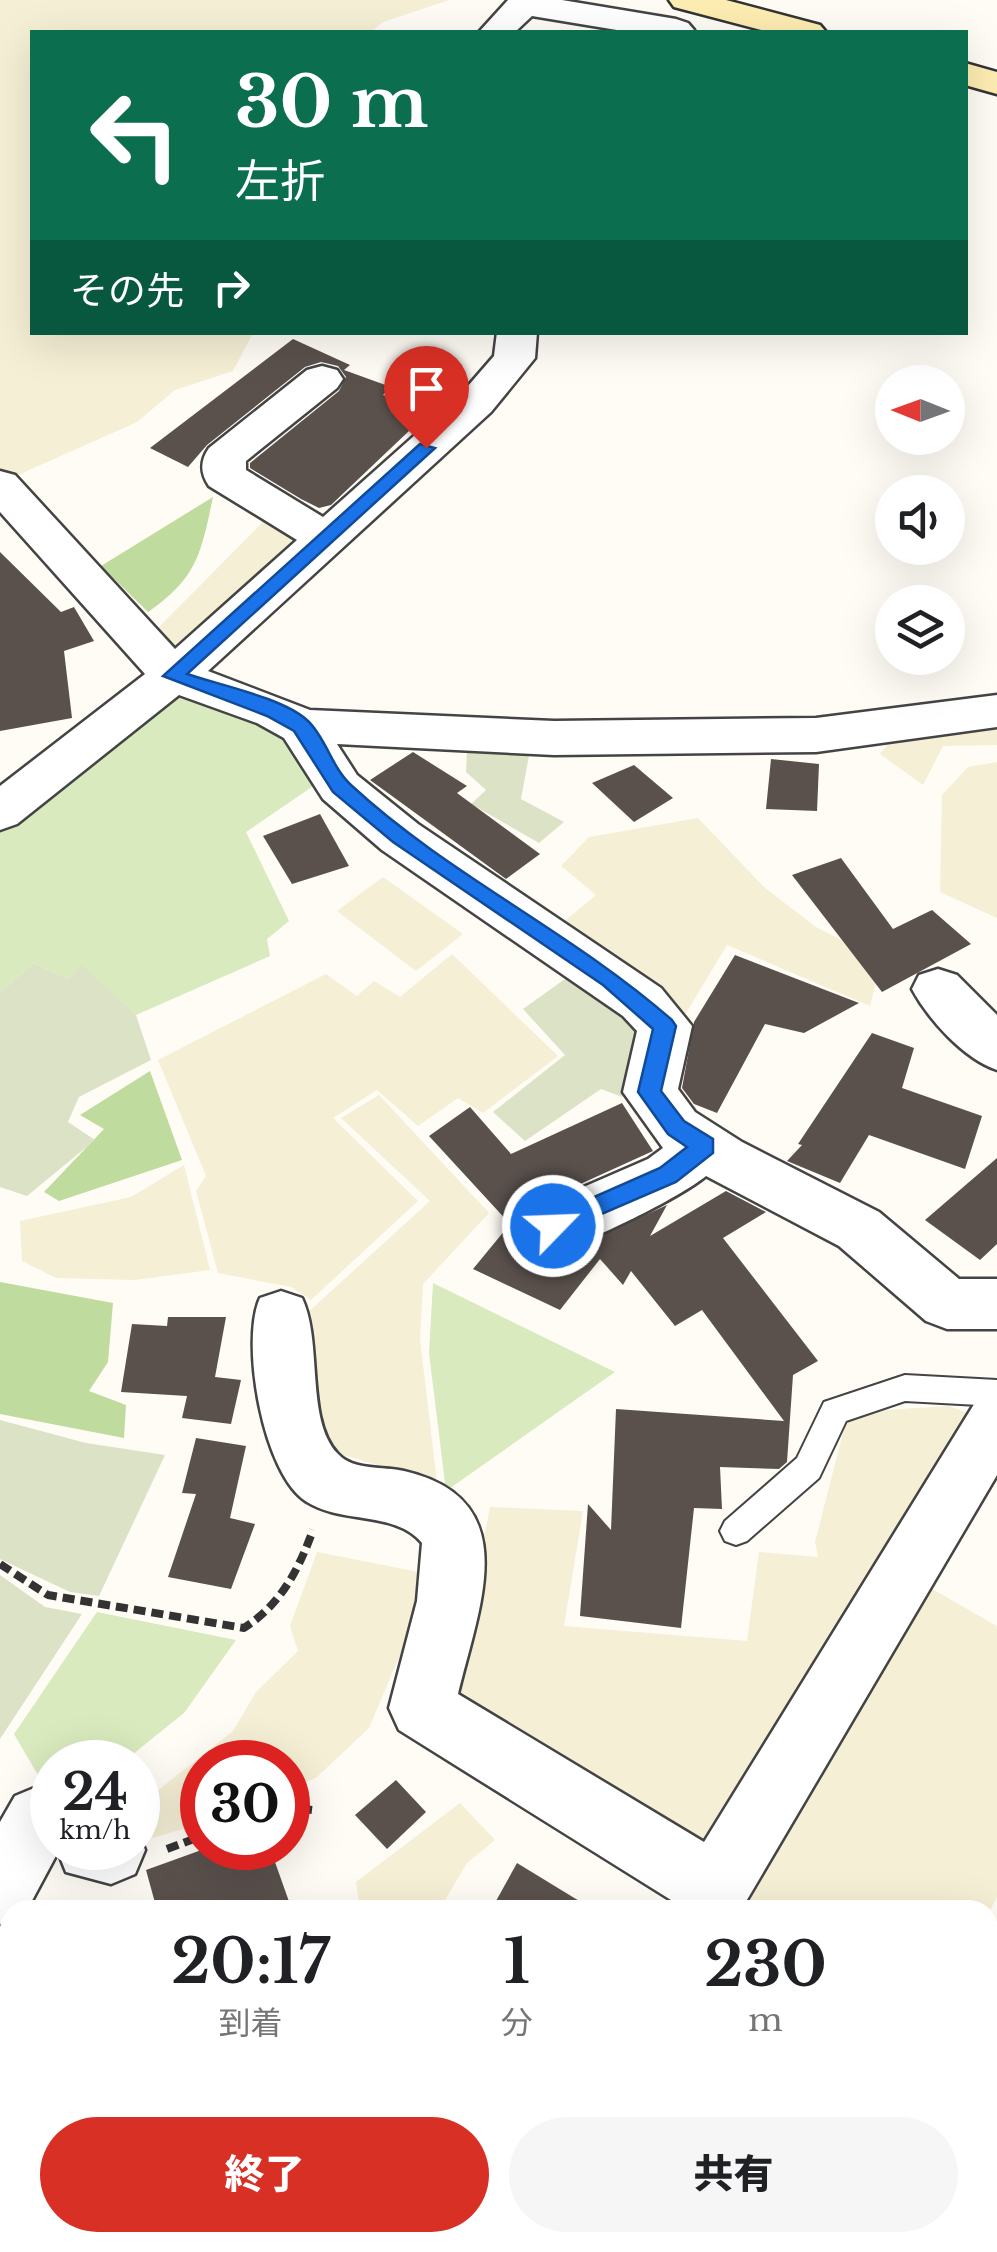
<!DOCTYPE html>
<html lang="ja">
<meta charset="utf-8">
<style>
:root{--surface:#fff;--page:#f6f6f6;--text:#202124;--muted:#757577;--accent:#d93025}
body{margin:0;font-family:"Libre Baskerville","Noto Sans JP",serif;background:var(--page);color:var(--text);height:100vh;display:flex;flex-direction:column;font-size:38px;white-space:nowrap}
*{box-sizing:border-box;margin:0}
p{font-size:32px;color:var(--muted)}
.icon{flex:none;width:55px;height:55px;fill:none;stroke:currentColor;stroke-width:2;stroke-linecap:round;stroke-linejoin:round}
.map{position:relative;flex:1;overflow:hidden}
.side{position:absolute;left:0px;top:1900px;width:998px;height:352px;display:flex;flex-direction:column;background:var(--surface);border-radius:30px 30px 0 0;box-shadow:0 10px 40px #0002}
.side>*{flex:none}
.guide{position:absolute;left:30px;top:30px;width:938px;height:305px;border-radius:0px;box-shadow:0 10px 40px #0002;background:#0b6e4f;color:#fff;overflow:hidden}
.needle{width:65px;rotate:271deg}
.buttons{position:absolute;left:875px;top:365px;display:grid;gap:20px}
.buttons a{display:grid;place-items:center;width:90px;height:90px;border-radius:50%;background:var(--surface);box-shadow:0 10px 40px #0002;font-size:50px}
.speed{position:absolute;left:30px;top:1740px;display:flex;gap:20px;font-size:50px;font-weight:700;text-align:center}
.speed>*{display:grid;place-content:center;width:130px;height:130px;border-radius:50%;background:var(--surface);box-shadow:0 10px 40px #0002;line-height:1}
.speed small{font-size:25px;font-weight:400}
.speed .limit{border:15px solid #d22;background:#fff;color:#111}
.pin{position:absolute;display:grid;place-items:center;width:85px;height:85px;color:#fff;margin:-102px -42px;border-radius:50% 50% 50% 0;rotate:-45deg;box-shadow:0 0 10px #0007}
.pin .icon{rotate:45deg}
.me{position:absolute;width:110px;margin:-55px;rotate:66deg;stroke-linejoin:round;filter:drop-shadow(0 0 8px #0008)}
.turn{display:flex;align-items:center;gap:35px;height:210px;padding:0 40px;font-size:45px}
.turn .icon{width:130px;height:130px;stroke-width:2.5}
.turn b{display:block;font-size:70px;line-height:85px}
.then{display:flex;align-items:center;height:95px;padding:0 40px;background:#0003;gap:20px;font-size:38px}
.eta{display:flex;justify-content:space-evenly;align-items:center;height:170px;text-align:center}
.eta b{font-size:60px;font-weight:800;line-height:70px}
.cta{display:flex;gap:20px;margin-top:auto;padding:20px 40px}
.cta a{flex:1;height:115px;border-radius:60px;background:var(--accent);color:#fff;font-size:40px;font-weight:800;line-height:115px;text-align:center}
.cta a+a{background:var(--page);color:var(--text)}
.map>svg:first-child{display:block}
.farmland{fill:#f5efd5}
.green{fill:#d9eabe}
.forest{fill:#bfdb9d}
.cemetery{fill:#dce2c5}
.building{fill:#5a514d}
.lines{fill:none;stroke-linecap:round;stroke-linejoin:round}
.service-casing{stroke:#444;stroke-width:4}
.minor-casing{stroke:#444;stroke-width:5}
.secondary-casing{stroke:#333;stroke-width:5}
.path{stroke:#333;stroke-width:8;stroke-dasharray:12 6;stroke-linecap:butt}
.service{fill:#fff;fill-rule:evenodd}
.minor{fill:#fff;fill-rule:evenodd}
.secondary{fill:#fdedb2;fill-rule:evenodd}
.route{fill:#1a73e8;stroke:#114b97;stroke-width:2.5}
</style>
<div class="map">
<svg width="997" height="2252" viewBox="0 0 997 2252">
<rect width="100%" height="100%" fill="#fffcf5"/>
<g class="farmland">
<path d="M0,0H449L383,22L371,32H32V332L253,333L233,371L175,390L137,422L9,479L0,470Z"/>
<path d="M270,515L315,542L172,662L155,631Z"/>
<path d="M997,726V745L943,746L923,785L880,754L895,735Z"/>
<path d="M997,762V918L940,892L942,795L968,767Z"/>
<path d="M698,818L765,888L816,927L855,947L879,970L870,1006L727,945L679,1025L561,924L596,895L561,866L589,837Z"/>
<path d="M383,877L463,934L416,971L337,911Z"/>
<path d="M452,954L558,1056L483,1113L458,1098L418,1126L377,1090L333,1118L418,1201L311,1300L291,1287L218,1273L196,1191L206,1176L158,1060L326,974L357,996L374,981L400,997Z"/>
<path d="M379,1095L489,1213L423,1284L420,1339L437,1482L339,1454L307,1407L305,1315L430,1201L341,1118Z"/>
<path d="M184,1165L210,1270L135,1280L56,1278L22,1261L20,1221L131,1197Z"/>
<path d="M949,1406L970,1414L728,1830L699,1849L451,1705L490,1507L583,1511L564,1626L747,1641L759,1552L818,1557L815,1542L846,1421L868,1411Z"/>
<path d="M317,1552L434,1575L369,1728L317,1777L288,1791V1762H202V1823L143,1841L138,1838V1806L233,1731L256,1692L298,1651L290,1626Z"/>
<path d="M920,1582L997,1626V1897L988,1914V1910H734Z"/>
<path d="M460,1803L495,1840L467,1863L439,1910H360L356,1882Z"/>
<path d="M988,2143L997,2150V2252H818L824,2243L988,2242Z"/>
</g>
<g class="green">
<path d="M174,691L290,737L322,780L246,832L289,921L267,939L270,956L136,1015L82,966L68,979L33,963L0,993V824Z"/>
<path d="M433,1283L615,1372L446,1491L429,1353Z"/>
<path d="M97,1612L236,1640L184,1713L123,1762H52V1799L14,1734Z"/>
</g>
<g class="forest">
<path d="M213,497C201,554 197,578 148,612L101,566Z"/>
<path d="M150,1071L182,1160L59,1201L44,1192L104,1129L80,1115Z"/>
<path d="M0,1282L113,1303L108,1362L89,1391L126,1405L124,1438L0,1414Z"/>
</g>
<g class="cemetery">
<path d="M530,750L521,799L564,822L539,843L471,804L486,790L466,772L467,752Z"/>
<path d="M33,963L68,979L82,965L136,1015L151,1060L79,1097L68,1122L95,1140L27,1196L0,1187V993Z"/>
<path d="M583,966L658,1031L622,1097L601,1089L525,1141L493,1112L565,1055L523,1009Z"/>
<path d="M0,1420L86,1443L165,1455L99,1596L70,1592L0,1559Z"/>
<path d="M0,1575L45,1607L82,1614L0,1739Z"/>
</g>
<g class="building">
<path d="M293,339L350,365L344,370L391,387L383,395L429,412L331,505L319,508L301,499L250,468V463L339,391L346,377L338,366L321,362L305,367L207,445L188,467L150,448Z"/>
<path d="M0,552L61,612L74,607L94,641L64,651L72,718L0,731Z"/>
<path d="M413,752L467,786L457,793L540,854L506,879L370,780Z"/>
<path d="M771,759L819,764L817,811L766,809Z"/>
<path d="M634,765L673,798L634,822L592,783Z"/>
<path d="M320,814L349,866L292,884L263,836Z"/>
<path d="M841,858L893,929L932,910L971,944L882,992L792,875Z"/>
<path d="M735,955L859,1003L804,1033L765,1024L717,1113L694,1104L682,1088L694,1022Z"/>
<path d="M872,1033L914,1048L902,1088L982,1116L965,1169L869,1135L840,1183L787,1161L802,1145L798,1144Z"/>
<path d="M622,1103L653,1151L532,1206L522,1224L530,1245L553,1253L571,1249L667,1205L650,1236L726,1191L766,1212L723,1238L818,1361L793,1375L787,1462L779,1469L720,1467L722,1509L694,1508L681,1628L580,1616L588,1504L611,1530L616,1409L784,1421L702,1310L675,1326L631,1271L623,1285L600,1259L560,1310L473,1269L510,1224L429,1136L470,1107L511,1154Z"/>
<path d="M997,1158V1244L980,1260L925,1220Z"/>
<path d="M168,1317H226L215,1377L241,1380L231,1424L182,1418L187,1396L121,1392L132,1324L167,1326Z"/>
<path d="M196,1438L246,1446L230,1518L255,1524L231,1589L168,1577L196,1494L182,1493Z"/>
<path d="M396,1780L426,1812L387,1849L355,1815Z"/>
<path d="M207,1848H270L292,1910H157L146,1870Z"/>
<path d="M517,1863L594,1910H491Z"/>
</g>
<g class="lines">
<g class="service-casing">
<path id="service" d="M905,1375L997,1380V1406L905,1401L846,1421L819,1478L747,1541L736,1545L725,1541L720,1531L725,1521L797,1458L824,1402Z"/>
</g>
<g class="minor-casing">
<g id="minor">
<path d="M508,0H562L676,19L688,23L694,30L629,32L532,16L515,32H479Z"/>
<path d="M497,332H537L535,358L491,412L208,671L310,710L554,721L816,718L997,695V727L816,752L554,755L337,744L357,775L418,824L661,988L692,1026L678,1089L695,1112L742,1142L879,1212L959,1279H997V1329H947L926,1321L839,1246L706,1176C682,1196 586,1245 556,1249C549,1249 540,1245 533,1243L525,1226L533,1209L648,1159L663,1148L623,1092L637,1031L623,1016L382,850L323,799L284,738L257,723L179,695L17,824L0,830V786L145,674L0,512V471L15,475L175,649L297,540L209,486C200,473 200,461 209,448L307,370L322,366L337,370L343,379L337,388L246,461V470L323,517L461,394L494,356Z"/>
<path d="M938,969L957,975L997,1015V1070C964,1059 928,1019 912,989L919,975Z"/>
<path d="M281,1291L302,1298C323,1342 305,1420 338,1454C354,1471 383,1466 404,1471C526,1499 479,1606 458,1694L704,1842L976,1401L997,1394V1475L741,1910H687L399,1730L389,1708L417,1601L422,1543C396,1511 342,1524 307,1502C263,1476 240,1341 260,1298Z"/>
<path d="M39,1786L52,1791V1848H138V1832L145,1850L135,1874L111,1884L66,1872L58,1852L27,1910H10V1920L0,1924V1822L15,1796Z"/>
<path d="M174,2242H252L248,2252H170Z"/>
</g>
</g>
<g class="secondary-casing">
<g id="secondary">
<path d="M669,0H726L820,25L826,32H769L674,7Z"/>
<path d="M965,63L997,72V94L965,85Z"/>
</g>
</g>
<g class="path">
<path d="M0,1564L48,1595L244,1628C281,1604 298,1571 313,1530"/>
<path d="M288,1807L312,1810"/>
<path d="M167,1849L202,1836"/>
</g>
<use href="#service" class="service"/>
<use href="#minor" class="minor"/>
<use href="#secondary" class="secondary"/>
</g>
<path class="route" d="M420,444L435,448L187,674C219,685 284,698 308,721C326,738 332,768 351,785C448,875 572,932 672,1020L676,1026L661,1091L684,1121L713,1139V1153L676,1182L553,1235L544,1232V1219L660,1168L687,1147L668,1134L638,1092L653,1029L603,985L393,842L333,792L294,731L267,716L163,676Z"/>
</svg>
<div class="buttons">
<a><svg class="needle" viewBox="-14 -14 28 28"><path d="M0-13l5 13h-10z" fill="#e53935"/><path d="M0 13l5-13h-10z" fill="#757577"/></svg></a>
<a><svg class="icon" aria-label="sound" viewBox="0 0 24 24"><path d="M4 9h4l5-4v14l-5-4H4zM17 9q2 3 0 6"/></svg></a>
<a><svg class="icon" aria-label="layers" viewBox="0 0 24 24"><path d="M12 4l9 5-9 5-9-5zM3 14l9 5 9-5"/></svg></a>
</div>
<div class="speed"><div>24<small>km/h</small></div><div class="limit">30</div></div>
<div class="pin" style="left:426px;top:448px;background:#d93025"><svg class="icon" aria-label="arrive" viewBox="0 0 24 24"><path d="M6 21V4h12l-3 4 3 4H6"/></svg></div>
<svg class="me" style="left:553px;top:1226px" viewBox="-20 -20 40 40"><circle r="17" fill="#1a73e8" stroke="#fff" stroke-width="3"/><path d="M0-11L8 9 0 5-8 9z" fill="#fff"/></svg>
<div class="guide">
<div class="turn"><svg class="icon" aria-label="left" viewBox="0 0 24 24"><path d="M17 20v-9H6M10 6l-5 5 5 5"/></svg><div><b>30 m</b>左折</div></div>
<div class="then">その先<svg class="icon" aria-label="right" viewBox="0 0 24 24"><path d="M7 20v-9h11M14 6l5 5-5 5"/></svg></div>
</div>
<section class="side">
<div class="eta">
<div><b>20:17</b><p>到着</p></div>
<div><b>1</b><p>分</p></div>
<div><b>230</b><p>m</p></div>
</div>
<div class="cta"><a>終了</a><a>共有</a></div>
</section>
</div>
